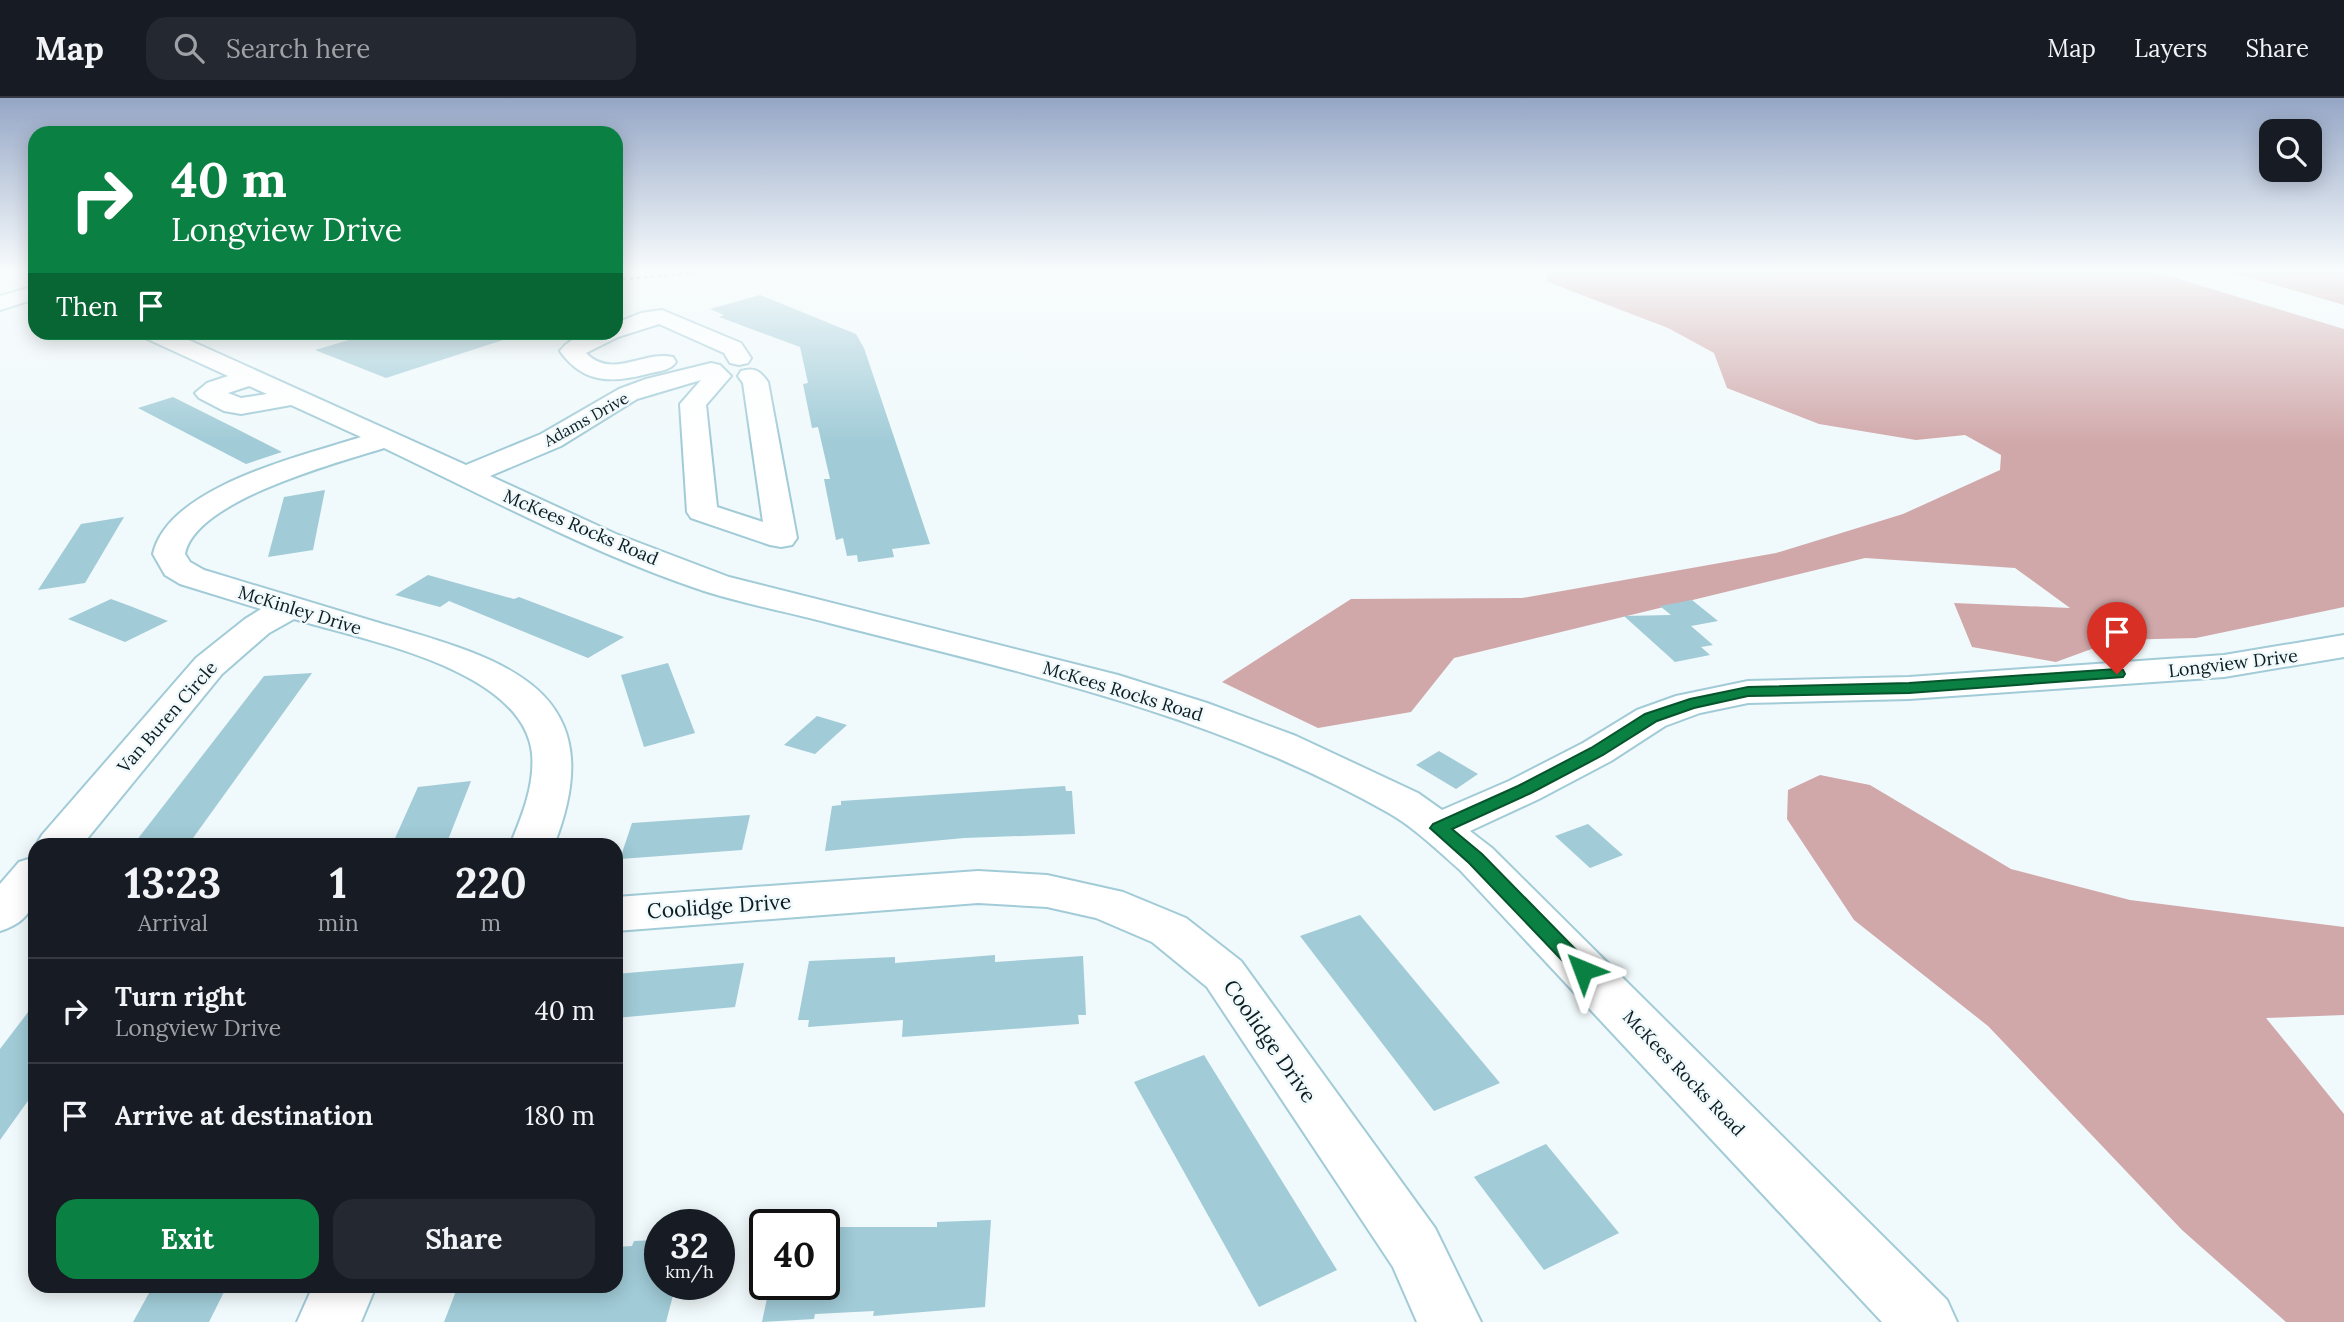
<!DOCTYPE html>
<style>
:root{--surface:#171b24;--page:#242831;--text:#f1f3f6;--muted:#9ea1a6;--line:#363941;--accent:#0b8043}
body{margin:0;font-family:Lora,serif;background:var(--page);color:var(--text);height:100vh;display:flex;flex-direction:column;font-size:26px;white-space:nowrap}
*{box-sizing:border-box;margin:0}
p{font-size:23px;color:var(--muted)}
.icon{flex:none;width:38px;height:38px;fill:none;stroke:currentColor;stroke-width:2;stroke-linecap:round;stroke-linejoin:round}
.map{position:relative;flex:1;overflow:hidden}
.panel{position:absolute;left:28px;top:740px;width:595px;height:455px;display:flex;flex-direction:column;background:var(--surface);border-radius:21px;box-shadow:0 4px 18px #0003}
.panel>*{flex:none}
.hud{position:absolute;left:28px;top:28px;width:595px;height:214px;border-radius:21px;box-shadow:0 4px 18px #0003;background:#0b8043;color:#fff;overflow:hidden}
.buttons{position:absolute;left:2259px;top:21px;display:grid;gap:14px}
.buttons a{display:grid;place-items:center;width:63px;height:63px;border-radius:14px;background:var(--surface);box-shadow:0 4px 18px #0003;font-size:35px}
.speed{position:absolute;left:644px;top:1111px;display:flex;gap:14px;font-size:35px;font-weight:700;text-align:center}
.speed>*{display:grid;place-content:center;width:91px;height:91px;border-radius:50%;background:var(--surface);box-shadow:0 4px 18px #0003;line-height:1}
.speed small{font-size:18px;font-weight:400}
.speed .limit{border:4px solid #111;border-radius:10px;background:#fff;color:#111}
.pin{position:absolute;display:grid;place-items:center;width:60px;height:60px;color:#fff;margin:-72px -30px;border-radius:50% 50% 50% 0;rotate:-45deg;box-shadow:0 0 7px #0007}
.pin .icon{rotate:45deg}
.me{position:absolute;width:77px;margin:-38px;rotate:316deg;stroke-linejoin:round;filter:drop-shadow(0 0 5px #0008)}
.turn{display:flex;align-items:center;gap:24px;height:147px;padding:0 28px;font-size:32px}
.turn .icon{width:91px;height:91px;stroke-width:2.5}
.turn b{display:block;font-size:49px;line-height:60px}
.then{display:flex;align-items:center;height:66px;padding:0 28px;background:#0003;gap:14px;font-size:26px}
.eta{display:flex;justify-content:space-evenly;align-items:center;height:119px;text-align:center}
.eta b{font-size:42px;font-weight:800;line-height:49px}
.primary-button{display:flex;gap:14px;margin-top:auto;padding:14px 28px}
.primary-button a{flex:1;height:80px;border-radius:21px;background:var(--accent);color:#fff;font-size:28px;font-weight:800;line-height:80px;text-align:center}
.primary-button a+a{background:var(--page);color:var(--text)}
ul{padding:0;list-style:none}
li{display:flex;align-items:center;gap:21px;height:105px;padding:0 28px;border-top:2px solid var(--line)}
li div{flex:1}
li b{display:block;font-size:26px}
li em{font-style:normal}
header{display:flex;align-items:center;gap:42px;box-sizing:border-box;height:98px;padding:0 35px;background:var(--surface);border-bottom:2px solid var(--line)}
header strong{font-size:33px}
nav{display:flex;gap:38px;margin-inline-start:auto;font-size:24px}
.search{width:490px;height:63px;background:var(--page);display:flex;align-items:center;gap:18px;box-sizing:border-box;padding:0 24px;border-radius:21px;color:var(--muted);font-size:26px}
.map>svg:first-child{display:block}
.forest{fill:#d1a8aa}
.building{fill:#a0cbd7}
.lines{fill:none;stroke-linecap:round;stroke-linejoin:round}
.minor-casing{stroke:#a1cbd7;stroke-width:4}
.path{stroke:#7f8b8f;stroke-width:2.5;stroke-dasharray:3.5 3.5;stroke-linecap:butt}
.minor{fill:#fff;fill-rule:evenodd}
.route{fill:#0b8043;stroke:#07532c;stroke-width:2}
.labels{text-anchor:middle;dominant-baseline:central;stroke-width:5;stroke-linejoin:round;paint-order:stroke}
.far-street-label{font-size:16px;fill:#0c1c21;stroke:#f0f9fb}
.street-label{font-size:18px;fill:#0c1c21;stroke:#f0f9fb}
.near-street-label{font-size:21px;fill:#0c1c21;stroke:#f0f9fb}
</style>
<header>
<strong>Map</strong>
<div class="search"><svg class="icon" aria-label="search" viewBox="0 0 24 24"><circle cx="10" cy="10" r="6"/><path d="M15 15l6 6"/></svg>Search here</div>
<nav><a>Map</a><a>Layers</a><a>Share</a></nav>
</header>
<div class="map">
<svg width="2344" height="1224" viewBox="0 0 2344 1224">
<rect width="100%" height="100%" fill="#f0f9fb"/>
<g class="forest">
<path d="M1546,174H2155L2344,231V509L2196,540L2116,542L2056,564L1972,549L1954,505L2070,510L2015,470L1865,460L1454,560L1411,614L1318,630L1222,584L1351,501L1522,500L1776,455L1903,416L2000,372L2001,357L1965,337L1916,342L1819,326L1727,290L1714,255L1668,230L1548,184Z"/>
<path d="M2231,174H2344V207Z"/>
<path d="M1820,677L1870,687L2011,771L2130,802L2344,829V917L2266,920L2344,1016V1224H2286L2182,1132L1988,928L1854,822L1787,721L1788,692Z"/>
</g>
<g class="building">
<path d="M760,197L856,236L864,250L930,446L892,451L894,459L858,464L857,457L847,458L843,440L836,442L824,381H830L818,329L812,330L803,286L808,285L800,249L719,219L724,217L710,211Z"/>
<path d="M376,234H511L512,239L386,280L315,252Z"/>
<path d="M173,299L235,330L282,354L246,366L138,310Z"/>
<path d="M325,392L313,452L268,459L284,399Z"/>
<path d="M124,419L85,485L38,492L81,426Z"/>
<path d="M428,477L514,501L519,499L624,539L588,560L449,503L440,509L395,497Z"/>
<path d="M111,501L130,508L168,523L125,544L68,521Z"/>
<path d="M1692,502L1718,523L1691,528L1713,547L1701,549L1710,557L1675,564L1624,518L1671,517L1660,508Z"/>
<path d="M668,565L695,635L644,649L621,577Z"/>
<path d="M312,575L188,747H133L264,578Z"/>
<path d="M817,618L847,627L815,656L784,647Z"/>
<path d="M1439,653L1478,676L1456,691L1416,667Z"/>
<path d="M471,683L446,747H392L418,689Z"/>
<path d="M1065,688L1066,693H1072L1075,736L964,740L825,753L832,708L841,707V703Z"/>
<path d="M750,717L742,752L620,761L632,725Z"/>
<path d="M1588,726L1623,757L1590,770L1555,738Z"/>
<path d="M1360,817L1439,912L1500,985L1434,1013L1300,838Z"/>
<path d="M995,857V864L1083,858L1086,917H1078L1079,926L902,939L903,922L808,929L809,922H798L809,863L895,859V865Z"/>
<path d="M744,865L735,909L616,920V876Z"/>
<path d="M35,905V993L0,1042V951Z"/>
<path d="M1204,957L1337,1172L1259,1209L1134,984Z"/>
<path d="M1546,1046L1619,1135L1544,1172L1474,1079Z"/>
<path d="M991,1122L985,1209L873,1218L874,1213L815,1216L814,1221L762,1224L770,1186H824V1134L831,1133V1129H937V1124Z"/>
<path d="M660,1142V1186H676L666,1224H444L458,1188H616V1149L632,1148L634,1143Z"/>
<path d="M153,1188H227L209,1224H133Z"/>
</g>
<g class="lines">
<g class="minor-casing">
<g id="minor">
<path d="M35,188V201L0,212V198Z"/>
<path d="M662,212L741,245L751,260L748,265L739,267L730,265L724,255L659,226L618,239L586,255C612,282 644,252 673,259L676,264C671,272 660,273 651,275C614,285 584,287 560,253C572,236 597,234 616,234V225L641,215Z"/>
<path d="M140,234H171L466,367L541,336L619,291L646,281L711,265L720,267L731,278L706,307L717,409L763,424L743,285L738,278L741,273C755,269 760,273 768,284L797,440L792,447L781,449L770,447L691,420L687,414L680,306L701,282L637,301L561,348L490,378L616,436L729,479L1118,577L1207,605L1296,638L1418,695L1442,712L1509,683L1583,645L1637,612L1676,598L1748,583L1909,579L2224,557L2344,537V559L2224,579L1909,601L1748,605L1700,615L1665,628L1611,663L1539,701L1470,733L1492,750L1947,1202L1957,1224H1882L1460,772C1437,752 1414,729 1387,714C1214,616 1019,574 829,525C788,514 745,506 704,493C593,456 489,400 384,350C337,365 195,402 185,456L190,464L204,472C261,489 319,507 376,524C501,560 616,589 554,747H510C522,718 535,687 532,655C522,570 363,542 294,521L269,535L222,576L82,747H36L42,737L196,560L245,521L261,511L180,486L165,477L153,456C168,388 303,358 361,339L291,307L241,316L224,313L199,300L195,295L207,285L228,278L143,239ZM249,288L267,296L241,300L228,295Z"/>
<path d="M35,759C35,795 41,820 0,833V786L19,764Z"/>
<path d="M978,773L1047,777L1123,794L1186,820L1241,863L1435,1130L1481,1224H1417L1393,1169L1207,889L1152,844L1096,820L1047,809L978,805L616,833V799Z"/>
<path d="M313,1188H376L361,1224H297Z"/>
</g>
</g>
<path class="path" d="M616,182L701,174"/>
<use href="#minor" class="minor"/>
</g>
<linearGradient id="sky" x2="0" y2="1"><stop stop-color="#95a6c6"/><stop offset="0.5" stop-color="#f8fcfd"/><stop offset="1" stop-color="#f8fcfd" stop-opacity="0"/></linearGradient>
<rect width="2344" height="345" fill="url(#sky)"/>
<path class="route" d="M2117,571L2123,572L2125,576L2123,579L1909,595L1748,598L1694,610L1657,623L1603,657L1531,695L1452,731L1482,756L1591,867L1594,872L1591,877L1583,880L1576,877L1469,765L1430,730L1433,726L1518,688L1591,650L1645,616L1690,601L1748,589L1909,585Z"/>
<g class="labels">
<g class="far-street-label">
<text transform="translate(586 321) rotate(-29)">Adams Drive</text>
</g>
<g class="street-label">
<text transform="translate(581 429) rotate(23)">McKees Rocks Road</text>
<text transform="translate(300 512) rotate(17)">McKinley Drive</text>
<text transform="translate(2233 565) rotate(-7)">Longview Drive</text>
<text transform="translate(1123 593) rotate(17)">McKees Rocks Road</text>
<text transform="translate(167 619) rotate(-49)">Van Buren Circle</text>
<text transform="translate(1684 975) rotate(46)">McKees Rocks Road</text>
</g>
<g class="near-street-label">
<text transform="translate(719 808) rotate(-4)">Coolidge Drive</text>
<text transform="translate(1270 943) rotate(55)">Coolidge Drive</text>
</g>
</g>
</svg>
<div class="buttons">
<a><svg class="icon" aria-label="search" viewBox="0 0 24 24"><circle cx="10" cy="10" r="6"/><path d="M15 15l6 6"/></svg></a>
</div>
<div class="speed"><div>32<small>km/h</small></div><div class="limit">40</div></div>
<div class="pin" style="left:2117px;top:576px;background:#d93025"><svg class="icon" aria-label="arrive" viewBox="0 0 24 24"><path d="M6 21V4h12l-3 4 3 4H6"/></svg></div>
<svg class="me" style="left:1583px;top:872px" viewBox="-20 -20 40 40"><path d="M0-17L14 15 0 8-14 15z" fill="#0b8043" stroke="#fff" stroke-width="4"/></svg>
<div class="hud">
<div class="turn"><svg class="icon" aria-label="right" viewBox="0 0 24 24"><path d="M7 20v-9h11M14 6l5 5-5 5"/></svg><div><b>40 m</b>Longview Drive</div></div>
<div class="then">Then<svg class="icon" aria-label="arrive" viewBox="0 0 24 24"><path d="M6 21V4h12l-3 4 3 4H6"/></svg></div>
</div>
<section class="panel">
<div class="eta">
<div><b>13:23</b><p>Arrival</p></div>
<div><b>1</b><p>min</p></div>
<div><b>220</b><p>m</p></div>
</div>
<ul>
<li><svg class="icon" aria-label="right" viewBox="0 0 24 24"><path d="M7 20v-9h11M14 6l5 5-5 5"/></svg><div><b>Turn right</b><p>Longview Drive</p></div><em>40 m</em></li>
<li><svg class="icon" aria-label="arrive" viewBox="0 0 24 24"><path d="M6 21V4h12l-3 4 3 4H6"/></svg><div><b>Arrive at destination</b></div><em>180 m</em></li>
</ul>
<div class="primary-button"><a>Exit</a><a>Share</a></div>
</section>
</div>
